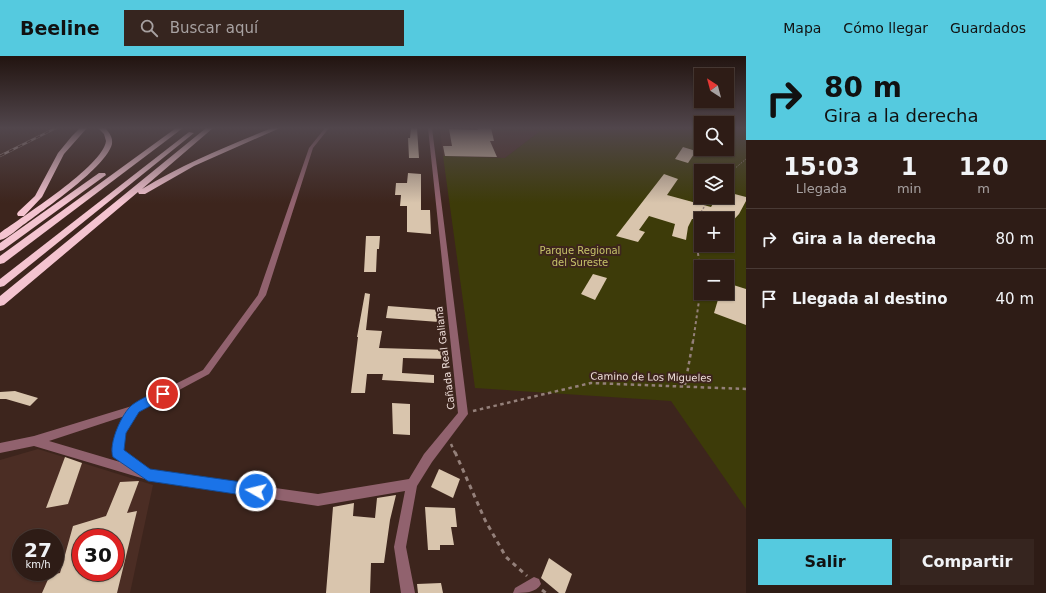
<!DOCTYPE html>
<html lang="es">
<meta charset="utf-8">
<style>
:root{--surface:#2e1c16;--page:#36251f;--text:#f1f3f6;--muted:#a7a1a1;--line:#493a35;--accent:#55cadf}
body{margin:0;font-family:"DejaVu Sans",sans-serif;background:var(--page);color:var(--text);height:100vh;display:flex;flex-direction:column;font-size:15px;white-space:nowrap}
*{box-sizing:border-box;margin:0}
p{font-size:13px;color:var(--muted)}
.icon{flex:none;width:22px;height:22px;fill:none;stroke:currentColor;stroke-width:2;stroke-linecap:round;stroke-linejoin:round}
.map{position:relative;flex:1;overflow:hidden}
.side{display:flex;flex-direction:column;background:var(--surface);width:300px}
.side>*{flex:none}
.top-card{background:#55cadf;color:#111;overflow:hidden}
.needle{width:26px;rotate:324deg}
.controls{position:absolute;left:694px;top:12px;display:grid;gap:8px}
.controls a{display:grid;place-items:center;width:40px;height:40px;border-radius:0px;background:var(--surface);box-shadow:0 1px 3px #0004,0 0 0 1px var(--line);font-size:20px}
.speed{position:absolute;left:12px;top:473px;display:flex;gap:8px;font-size:20px;font-weight:700;text-align:center}
.speed>*{display:grid;place-content:center;width:52px;height:52px;border-radius:50%;background:var(--surface);box-shadow:0 1px 3px #0004,0 0 0 1px var(--line);line-height:1}
.speed small{font-size:10px;font-weight:400}
.speed .limit{border:6px solid #d22;background:#fff;color:#111}
.pin{position:absolute;display:grid;place-items:center;width:34px;height:34px;color:#fff;margin:-17px;border:2px solid #fff;border-radius:50%;box-shadow:0 1px 4px #0007}
.me{position:absolute;width:44px;margin:-22px;rotate:278deg;stroke-linejoin:round;filter:drop-shadow(0 0 3px #0008)}
.turn{display:flex;align-items:center;gap:14px;height:84px;padding:0 12px;font-size:18px}
.turn .icon{width:52px;height:52px;stroke-width:2.5}
.turn b{display:block;font-size:28px;line-height:34px}
.eta{display:flex;justify-content:space-evenly;align-items:center;height:68px;text-align:center}
.eta b{font-size:24px;font-weight:700;line-height:28px}
.action{display:flex;gap:8px;margin-top:auto;padding:8px 12px}
.action a{flex:1;height:46px;border-radius:0px;background:var(--accent);color:#111;font-size:16px;font-weight:700;line-height:46px;text-align:center}
.action a+a{background:var(--page);color:var(--text)}
ul{padding:0;list-style:none}
li{display:flex;align-items:center;gap:12px;height:60px;padding:0 12px;border-top:1px solid var(--line)}
li div{flex:1}
li b{display:block;font-size:15px}
li em{font-style:normal}
header{display:flex;align-items:center;gap:24px;box-sizing:border-box;height:56px;padding:0 20px;background:var(--accent);color:#111}
header strong{font-size:19px}
nav{display:flex;gap:22px;margin-inline-start:auto;font-size:14px}
.search{width:280px;height:36px;background:var(--page);display:flex;align-items:center;gap:10px;box-sizing:border-box;padding:0 14px;border-radius:0px;color:var(--muted);font-size:15px}
main{display:flex;flex:1;min-height:0}
.map>svg:first-child{display:block}
.built{fill:#4b2d24;fill-rule:evenodd}
.green{fill:#3d3b09;fill-rule:evenodd}
.building{fill:#d9c5ad;fill-rule:evenodd}
.lines{fill:none;stroke-linecap:round;stroke-linejoin:round}
.path-far4{stroke:#94807a;stroke-width:1;stroke-dasharray:1.5 1.5;stroke-linecap:butt}
.path-far3{stroke:#94807a;stroke-width:1.5;stroke-dasharray:2 2;stroke-linecap:butt}
.path-far2{stroke:#94807a;stroke-width:2;stroke-dasharray:3 3;stroke-linecap:butt}
.path-far1{stroke:#94807a;stroke-width:2.5;stroke-dasharray:3.5 3.5;stroke-linecap:butt}
.path{stroke:#94807a;stroke-width:3;stroke-dasharray:4.5 4.5;stroke-linecap:butt}
.street{fill:#91626e;fill-rule:evenodd}
.highway{fill:#f4c4d0;fill-rule:evenodd}
.rail-casing{stroke:#a8958f;stroke-width:2.5}
.rail{stroke:#3d251d;stroke-width:1.5;stroke-dasharray:5;stroke-linecap:butt}
.route{fill:#1a73e8;stroke:#114b97}
.labels{text-anchor:middle;dominant-baseline:central;stroke-width:4;stroke-linejoin:round;paint-order:stroke}
.park-label{font-size:10px;fill:#c6c36a;stroke:#3d251d}
.street-label{font-size:10px;fill:#eeded9;stroke:#3d251d}
</style>
<header>
<strong>Beeline</strong>
<div class="search"><svg class="icon" aria-label="search" viewBox="0 0 24 24"><circle cx="10" cy="10" r="6"/><path d="M15 15l6 6"/></svg>Buscar aquí</div>
<nav><a>Mapa</a><a>Cómo llegar</a><a>Guardados</a></nav>
</header>
<main>
<div class="map">
<svg width="746" height="537" viewBox="0 0 746 537">
<rect width="100%" height="100%" fill="#3d251d"/>
<g class="built">
<path d="M440,72H544L505,102L443,100Z"/>
<path d="M38,393L153,429L130,537H0V404ZM21,482H55V516H21ZM81,482H115V516H81Z"/>
</g>
<path class="green" d="M544,72H701V93H727V72H746V453L671,345L475,332L443,100L505,102ZM701,115H727V141H701ZM701,163H727V189H701ZM701,211H727V237H701Z"/>
<g class="building">
<path d="M411,72H417L419,102H409L408,82H410Z"/>
<path d="M477,72H491L494,85H490L497,101L445,100L443,90H452L449,73L478,74Z"/>
<path d="M683,91L696,95L688,107L675,103Z"/>
<path d="M408,117L421,118V154H430L431,178L407,176V150H400L401,139H395L396,127H407Z"/>
<path d="M664,118L678,123L667,139L711,151L717,141H727V136L746,141V145L739,158L727,171V163H692L688,171L686,184L672,180L675,168L649,160L639,174L645,176L638,186L616,180Z"/>
<path d="M366,180H380L379,193H377L376,216H364Z"/>
<path d="M593,218L607,222L595,244L581,238Z"/>
<path d="M727,227L746,233V269L714,257L720,237H727Z"/>
<path d="M365,237L370,238L366,274L382,275L379,292L448,294L449,303L403,302L402,317L434,319V327L382,324L383,318H367L365,337H351L358,281H357Z"/>
<path d="M388,250L439,254V266L386,262Z"/>
<path d="M15,335L18,336L38,342L30,350L6,343H0V336Z"/>
<path d="M392,347L410,348V379L393,378Z"/>
<path d="M65,401L82,407L68,448L46,452Z"/>
<path d="M439,413L460,423L453,442L431,431Z"/>
<path d="M139,425L127,457L137,455L117,537H42L50,519L60,517L73,470L106,460L120,426ZM81,482H115V516H81Z"/>
<path d="M396,439L390,464L384,507H371L370,537H326L333,451L354,447L353,460L375,462L377,442Z"/>
<path d="M425,451L455,452L457,471H451L454,489H440V494H428Z"/>
<path d="M549,502L572,518L565,537H559L541,522Z"/>
<path d="M441,527L443,537H418L417,528Z"/>
</g>
<g class="lines">
<path class="path-far4" d="M727,119L746,103"/>
<path class="path-far3" d="M698,198L694,168L710,141"/>
<g class="path-far2">
<path d="M698,197L701,221"/>
<path d="M693,286L701,231"/>
</g>
<g class="path-far1">
<path d="M685,329L693,285"/>
<path d="M473,355L591,327L746,333"/>
<path d="M451,388L455,397"/>
</g>
<g class="path">
<path d="M455,396L485,464L506,501L527,520"/>
<path d="M542,534L546,537"/>
</g>
<g class="street">
<path d="M325,72H329L313,92L266,239L209,318L138,356L126,377L123,395L148,414L318,438L409,423L424,398L458,357L428,72H432L468,358L432,406L417,430L406,491L415,537H401L394,491L405,435L318,450L148,424L34,390L0,397V387L34,380L132,350L203,314L258,239L309,92ZM125,360C121,368 108,391 113,399C114,402 118,404 120,406L49,385Z"/>
<path d="M534,521L539,523L541,528C536,537 524,537 513,537L515,532Z"/>
</g>
<g class="highway">
<path d="M80,72H87L64,98L42,141L24,160H18L17,158L18,156L35,140L58,97L72,80Z"/>
<path d="M98,72H105C109,76 113,81 112,88C106,111 46,152 26,167C18,172 9,182 0,184V177C22,161 103,110 106,85L104,78Z"/>
<path d="M176,72H183L4,207L0,208V200Z"/>
<path d="M206,72H213L142,133C183,108 227,90 272,72H280L194,110L145,138H139L138,136L4,249L0,250V240Z"/>
<path d="M189,76L194,77L4,230L0,231V223Z"/>
<path d="M99,117H105L106,119L3,194L0,195V187Z"/>
</g>
<g class="rail-casing">
<path id="rail" d="M0,100L56,72"/>
</g>
<use href="#rail" class="rail"/>
</g>
<linearGradient id="sky" x2="0" y2="1"><stop stop-color="#221410"/><stop offset="0.49" stop-color="#51464c"/><stop offset="1" stop-color="#51464c" stop-opacity="0"/></linearGradient>
<rect width="746" height="147" fill="url(#sky)"/>
<path class="route" d="M163,334L167,335L169,338L167,341L139,356L126,377L124,394L150,413L256,428L261,430L263,435L261,439L256,441L148,425L113,401C108,388 122,357 132,349C140,343 153,337 163,334Z"/>
<g class="labels">
<g class="park-label">
<text x="580" y="194">Parque Regional<tspan x="580" dy="12">del Sureste</tspan></text>
</g>
<g class="street-label">
<text transform="translate(445 302) rotate(-97)">Cañada Real Galiana</text>
<text transform="translate(651 321) rotate(1)">Camino de Los Migueles</text>
</g>
</g>
</svg>
<div class="controls">
<a><svg class="needle" viewBox="-14 -14 28 28"><path d="M0-13l5 13h-10z" fill="#e53935"/><path d="M0 13l5-13h-10z" fill="#a7a1a1"/></svg></a>
<a><svg class="icon" aria-label="search" viewBox="0 0 24 24"><circle cx="10" cy="10" r="6"/><path d="M15 15l6 6"/></svg></a>
<a><svg class="icon" aria-label="layers" viewBox="0 0 24 24"><path d="M12 4l9 5-9 5-9-5zM3 14l9 5 9-5"/></svg></a>
<a>+</a>
<a>−</a>
</div>
<div class="speed"><div>27<small>km/h</small></div><div class="limit">30</div></div>
<div class="pin" style="left:163px;top:338px;background:#d93025"><svg class="icon" aria-label="arrive" viewBox="0 0 24 24"><path d="M6 21V4h12l-3 4 3 4H6"/></svg></div>
<svg class="me" style="left:256px;top:435px" viewBox="-20 -20 40 40"><circle r="17" fill="#1a73e8" stroke="#fff" stroke-width="3"/><path d="M0-11L8 9 0 5-8 9z" fill="#fff"/></svg>
</div>
<section class="side">
<div class="top-card">
<div class="turn"><svg class="icon" aria-label="right" viewBox="0 0 24 24"><path d="M7 20v-9h11M14 6l5 5-5 5"/></svg><div><b>80 m</b>Gira a la derecha</div></div>
</div>
<div class="eta">
<div><b>15:03</b><p>Llegada</p></div>
<div><b>1</b><p>min</p></div>
<div><b>120</b><p>m</p></div>
</div>
<ul>
<li><svg class="icon" aria-label="right" viewBox="0 0 24 24"><path d="M7 20v-9h11M14 6l5 5-5 5"/></svg><div><b>Gira a la derecha</b></div><em>80 m</em></li>
<li><svg class="icon" aria-label="arrive" viewBox="0 0 24 24"><path d="M6 21V4h12l-3 4 3 4H6"/></svg><div><b>Llegada al destino</b></div><em>40 m</em></li>
</ul>
<div class="action"><a>Salir</a><a>Compartir</a></div>
</section>
</main>
